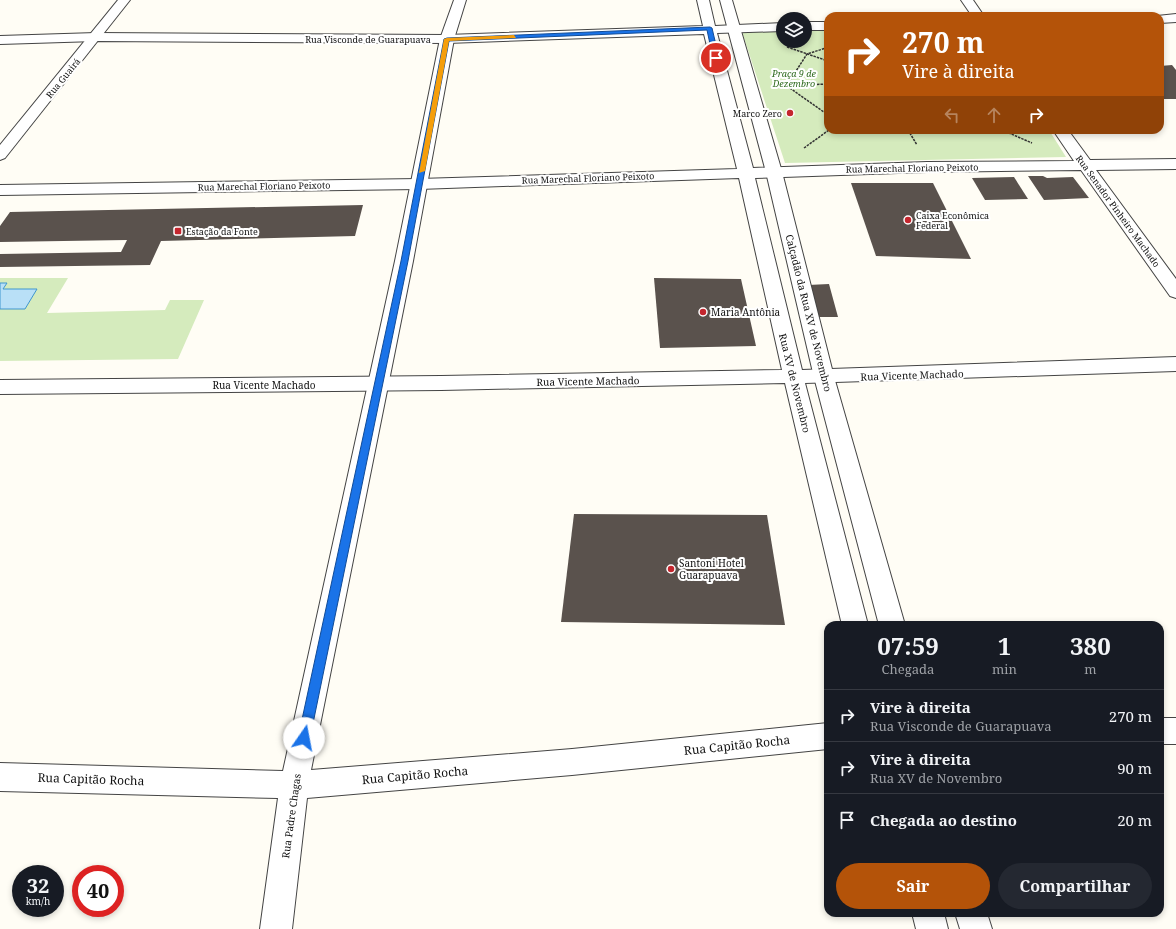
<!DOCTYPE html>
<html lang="pt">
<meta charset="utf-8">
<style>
:root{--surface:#171b24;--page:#242831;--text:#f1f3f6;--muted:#9ea1a6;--line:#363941;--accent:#b45309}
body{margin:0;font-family:"Noto Serif",serif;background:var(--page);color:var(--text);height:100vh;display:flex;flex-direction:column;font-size:15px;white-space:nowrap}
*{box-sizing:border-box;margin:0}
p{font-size:13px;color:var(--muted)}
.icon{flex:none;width:22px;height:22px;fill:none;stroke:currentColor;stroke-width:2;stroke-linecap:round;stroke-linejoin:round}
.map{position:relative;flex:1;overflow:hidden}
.sheet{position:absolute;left:824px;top:621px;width:340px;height:296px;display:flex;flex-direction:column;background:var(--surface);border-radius:12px;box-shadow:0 2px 6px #0003}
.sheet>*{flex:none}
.top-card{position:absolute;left:824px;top:12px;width:340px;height:122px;border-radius:12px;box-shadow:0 2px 6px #0003;background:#b45309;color:#fff;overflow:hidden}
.fabs{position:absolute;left:776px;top:12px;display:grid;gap:8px}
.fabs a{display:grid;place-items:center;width:36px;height:36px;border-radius:50%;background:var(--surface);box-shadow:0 2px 6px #0003;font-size:20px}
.speed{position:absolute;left:12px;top:865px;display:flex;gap:8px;font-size:20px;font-weight:700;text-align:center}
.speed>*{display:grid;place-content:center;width:52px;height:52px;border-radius:50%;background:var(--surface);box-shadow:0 2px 6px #0003;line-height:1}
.speed small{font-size:10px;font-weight:400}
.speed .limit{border:6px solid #d22;background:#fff;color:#111}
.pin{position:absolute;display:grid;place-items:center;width:34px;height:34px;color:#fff;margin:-17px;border:2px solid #fff;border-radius:50%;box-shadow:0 1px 4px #0007}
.me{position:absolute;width:44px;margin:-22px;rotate:12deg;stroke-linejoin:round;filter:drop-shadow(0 0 3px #0008)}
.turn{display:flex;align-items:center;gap:14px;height:84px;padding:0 12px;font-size:18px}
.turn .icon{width:52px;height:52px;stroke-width:2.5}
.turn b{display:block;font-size:28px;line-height:34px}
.lanes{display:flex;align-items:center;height:38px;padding:0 12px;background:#0003;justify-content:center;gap:20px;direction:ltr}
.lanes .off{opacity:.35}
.eta{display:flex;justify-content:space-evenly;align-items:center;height:68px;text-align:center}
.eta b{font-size:24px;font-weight:700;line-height:28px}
.cta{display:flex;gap:8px;margin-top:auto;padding:8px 12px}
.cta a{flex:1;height:46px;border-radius:24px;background:var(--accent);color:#fff;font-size:16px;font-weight:700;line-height:46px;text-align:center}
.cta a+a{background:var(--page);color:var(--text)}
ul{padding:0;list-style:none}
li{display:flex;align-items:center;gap:12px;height:52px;padding:0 12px;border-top:1px solid var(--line)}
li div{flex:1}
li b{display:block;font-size:15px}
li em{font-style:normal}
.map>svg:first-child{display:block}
.green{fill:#d5ebbd}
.water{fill:#b9e0f7;stroke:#3f96cf}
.building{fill:#5a524d}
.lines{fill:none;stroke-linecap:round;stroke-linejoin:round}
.pedestrian-casing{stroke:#444;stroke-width:2}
.minor-casing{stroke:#444;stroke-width:2}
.tertiary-casing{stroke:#444;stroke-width:2}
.path{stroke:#333;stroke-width:1.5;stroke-dasharray:2.5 1;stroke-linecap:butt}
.pedestrian{fill:#fff;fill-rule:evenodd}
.minor{fill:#fff;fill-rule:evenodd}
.tertiary{fill:#fff;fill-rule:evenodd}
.route{fill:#1a73e8;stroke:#114b97}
.slow{fill:#f59e0b}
.poi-dot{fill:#c4262e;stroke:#fff;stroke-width:1.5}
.labels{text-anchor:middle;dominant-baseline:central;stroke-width:4;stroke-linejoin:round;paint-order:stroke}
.far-street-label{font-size:9px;fill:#111;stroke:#fff}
.far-park-label{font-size:9px;font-style:italic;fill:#2f6b1f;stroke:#fff}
.far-poi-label{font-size:9px;fill:#111;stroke:#fff;text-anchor:start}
.poi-label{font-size:10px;fill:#111;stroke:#fff;text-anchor:start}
.street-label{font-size:10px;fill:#111;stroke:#fff}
.near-street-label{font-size:12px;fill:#111;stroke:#fff}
</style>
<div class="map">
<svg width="1176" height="929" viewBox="0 0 1176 929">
<rect width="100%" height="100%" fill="#fffdf5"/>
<g class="green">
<path d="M828,29V130H1049L1066,157L785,163L742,32L783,31V41H805V30Z"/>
<path d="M0,278H68L47,313L165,310L170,300H204L178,359L0,361Z"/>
</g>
<path class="water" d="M0,283H7L3,289H37L25,309H0Z"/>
<g class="building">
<path d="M1172,65L1176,70V99H1160V66Z"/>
<path d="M1028,176H1043L1047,178L1073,177L1089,198L1044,200Z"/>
<path d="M1014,177L1028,199L985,200L972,178Z"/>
<path d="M851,183H933L971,259L876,256Z"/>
<path d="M363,205L355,236L161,241L150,265L0,267V254L121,252L127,240L0,242V226L10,212Z"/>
<path d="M654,278L741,279L756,346L660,348Z"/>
<path d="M829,284L838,317H815L808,285Z"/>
<path d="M574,514L767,515L785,625L561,622Z"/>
</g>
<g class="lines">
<g class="pedestrian-casing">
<g id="pedestrian">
<path d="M720,0H732L782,172L834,377L905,625H879L814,377L766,172Z"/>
<path d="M955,913H987L992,929H960Z"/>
</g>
</g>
<g class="minor-casing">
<g id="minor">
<path d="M697,0H709L715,26L783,23V31L717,33L753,168L927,162L1074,161L1053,130H1068L1090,160L1176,159V169L1096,170L1176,279V298L1170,296L1081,170L927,172L755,178L802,370L1176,357V371L805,383L868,625H842L785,383L441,390L0,394V380L441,376L782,370L739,178L419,189L0,195V185L419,179L737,169L704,34L447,43L96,41L0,44V36L96,33L447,35L703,26Z"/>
<path d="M961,0H973L984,16H972Z"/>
<path d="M1176,14V22L1160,23V16H1157Z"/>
<rect x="805" y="22" width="23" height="8"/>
<path d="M912,913H944L948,929H916Z"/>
</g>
</g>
<g class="tertiary-casing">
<g id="tertiary">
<path d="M118,0H130L5,158L0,160V145Z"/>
<path d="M454,0H466L454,39L413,261L311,770L572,749L828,723V749L572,775L307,798L292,929H260L278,798L0,791V763L283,771L395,261L440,39Z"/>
<rect x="1160" y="718" width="16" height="26"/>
</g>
</g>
<g class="path">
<path d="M787,47L828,61"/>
<path d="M787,85L807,54L826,48"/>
<path d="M775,86L828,84"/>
<path d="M787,86L828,115"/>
<path d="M889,130L910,133L925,130"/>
<path d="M908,130L917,145"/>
<path d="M1002,130L1032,143"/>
<path d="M804,148L829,130"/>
</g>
<use href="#pedestrian" class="pedestrian"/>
<use href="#minor" class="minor"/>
<use href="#tertiary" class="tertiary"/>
</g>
<path class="route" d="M710,27L712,28L719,58L716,59L713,58L707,30L449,41L408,261L310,738L308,742L304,744L300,742L298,738L401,261L444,39L447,38Z"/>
<path class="slow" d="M514,35L516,38L449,41L425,171L419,173L444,39L447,38Z"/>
<g class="poi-dot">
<circle cx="790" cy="113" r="4"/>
<circle cx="908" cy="220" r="4"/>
<rect x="174" y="227" width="8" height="8" rx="2"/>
<circle cx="703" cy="312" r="4"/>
<circle cx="671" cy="569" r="4"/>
</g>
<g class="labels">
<g class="far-street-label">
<text x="368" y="39">Rua Visconde de Guarapuava</text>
<text transform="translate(63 78) rotate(-51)">Rua Guairá</text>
<text transform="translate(912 168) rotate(-1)">Rua Marechal Floriano Peixoto</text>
<text transform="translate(588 178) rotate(-2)">Rua Marechal Floriano Peixoto</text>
<text transform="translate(264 186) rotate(-1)">Rua Marechal Floriano Peixoto</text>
<text transform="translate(1118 211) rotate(54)">Rua Senador Pinheiro Machado</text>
</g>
<g class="far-park-label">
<text x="794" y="73">Praça 9 de<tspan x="794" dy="10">Dezembro</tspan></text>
</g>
<g class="far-poi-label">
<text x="782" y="113" text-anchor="end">Marco Zero</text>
<text x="916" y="215">Caixa Econômica<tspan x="916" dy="10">Federal</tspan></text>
<text x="186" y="231">Estação da Fonte</text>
</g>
<g class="poi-label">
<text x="711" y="312">Maria Antônia</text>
<text x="679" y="563">Santoni Hotel<tspan x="679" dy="12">Guarapuava</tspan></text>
</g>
<g class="street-label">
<text transform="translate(809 313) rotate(76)">Calçadão da Rua XV de Novembro</text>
<text transform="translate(912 375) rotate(-2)">Rua Vicente Machado</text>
<text transform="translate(588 381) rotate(-1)">Rua Vicente Machado</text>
<text transform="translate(795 383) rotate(76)">Rua XV de Novembro</text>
<text x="264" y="385">Rua Vicente Machado</text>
<text transform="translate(291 816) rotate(-82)">Rua Padre Chagas</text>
</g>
<g class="near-street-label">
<text transform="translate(737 745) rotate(-6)">Rua Capitão Rocha</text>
<text transform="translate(415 775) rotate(-5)">Rua Capitão Rocha</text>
<text transform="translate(91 779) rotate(2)">Rua Capitão Rocha</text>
</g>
</g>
</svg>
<div class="fabs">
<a><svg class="icon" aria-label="layers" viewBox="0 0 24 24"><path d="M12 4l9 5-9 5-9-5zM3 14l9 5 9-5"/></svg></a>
</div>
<div class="speed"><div>32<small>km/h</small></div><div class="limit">40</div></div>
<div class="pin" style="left:716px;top:58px;background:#d93025"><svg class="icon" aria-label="arrive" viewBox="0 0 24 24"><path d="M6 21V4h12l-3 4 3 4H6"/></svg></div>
<svg class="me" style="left:304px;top:738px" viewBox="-20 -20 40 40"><circle r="19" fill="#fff"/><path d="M0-13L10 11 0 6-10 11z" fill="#1a73e8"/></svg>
<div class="top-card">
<div class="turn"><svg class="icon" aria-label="right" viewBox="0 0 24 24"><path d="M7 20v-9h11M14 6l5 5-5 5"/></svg><div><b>270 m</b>Vire à direita</div></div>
<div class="lanes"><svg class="icon off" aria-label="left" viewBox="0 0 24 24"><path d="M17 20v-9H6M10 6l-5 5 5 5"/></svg><svg class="icon off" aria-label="ahead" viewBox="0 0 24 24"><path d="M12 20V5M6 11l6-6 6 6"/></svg><svg class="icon" aria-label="right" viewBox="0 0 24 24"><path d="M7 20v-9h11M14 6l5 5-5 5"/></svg></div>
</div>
<section class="sheet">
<div class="eta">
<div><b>07:59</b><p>Chegada</p></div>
<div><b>1</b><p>min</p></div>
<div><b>380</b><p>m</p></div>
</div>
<ul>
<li><svg class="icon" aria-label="right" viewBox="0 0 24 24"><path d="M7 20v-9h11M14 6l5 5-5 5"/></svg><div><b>Vire à direita</b><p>Rua Visconde de Guarapuava</p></div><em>270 m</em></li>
<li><svg class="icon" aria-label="right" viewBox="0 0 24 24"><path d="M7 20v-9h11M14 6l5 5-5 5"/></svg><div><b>Vire à direita</b><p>Rua XV de Novembro</p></div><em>90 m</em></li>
<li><svg class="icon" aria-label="arrive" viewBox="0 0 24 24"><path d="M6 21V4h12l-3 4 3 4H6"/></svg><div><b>Chegada ao destino</b></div><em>20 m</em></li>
</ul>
<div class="cta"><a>Sair</a><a>Compartilhar</a></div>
</section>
</div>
